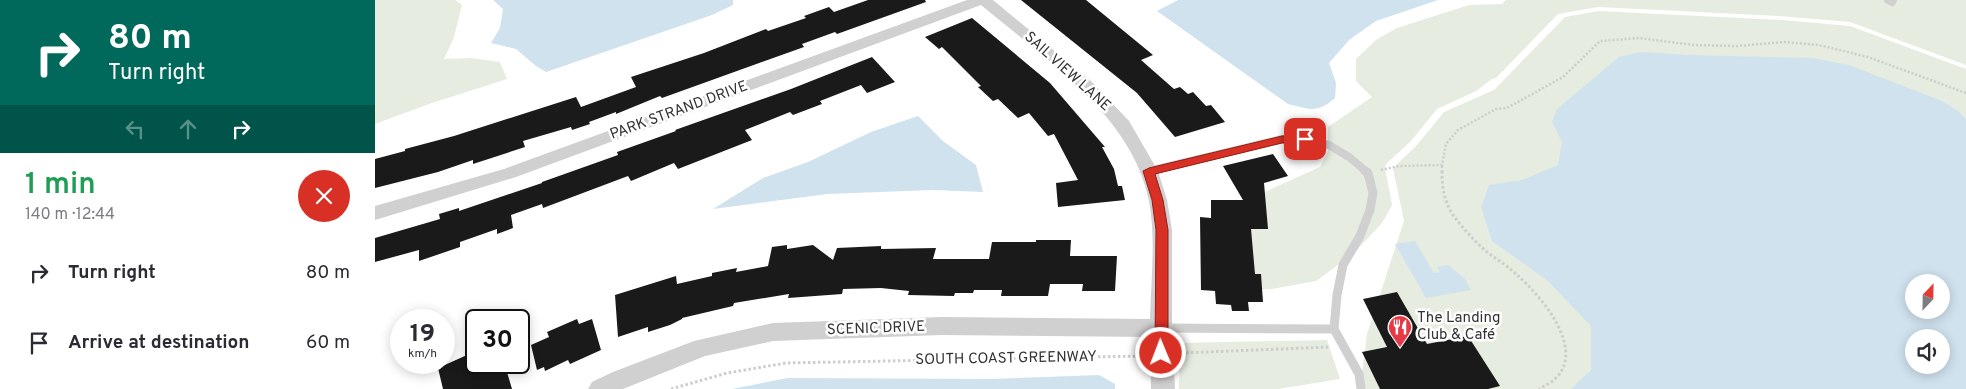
<!DOCTYPE html>
<meta charset="utf-8">
<style>
:root{--surface:#fff;--page:#f7f7f7;--text:#2b2b33;--muted:#7c7c81}
body{margin:0;font-family:Overpass,sans-serif;background:var(--page);color:var(--text);height:100vh;display:flex;flex-direction:column;font-size:19px;white-space:nowrap}
*{box-sizing:border-box;margin:0}
p{font-size:16px;color:var(--muted)}
.icon{flex:none;width:28px;height:28px;fill:none;stroke:currentColor;stroke-width:2;stroke-linecap:round;stroke-linejoin:round}
.map{position:relative;flex:1;overflow:hidden}
.panel{display:flex;flex-direction:column;background:var(--surface);width:375px}
.panel>*{flex:none}
.guide{background:#00695c;color:#fff;overflow:hidden}
.needle{width:32px;rotate:22deg}
.controls{position:absolute;left:1530px;top:274px;display:grid;gap:10px}
.controls a{display:grid;place-items:center;width:45px;height:45px;border-radius:50%;background:var(--surface);box-shadow:0 2px 12px #0003;font-size:25px}
.speed{position:absolute;left:15px;top:309px;display:flex;gap:10px;font-size:25px;font-weight:700;text-align:center}
.speed>*{display:grid;place-content:center;width:65px;height:65px;border-radius:50%;background:var(--surface);box-shadow:0 2px 12px #0003;line-height:1}
.speed small{font-size:12px;font-weight:400}
.speed .limit{border:2px solid #111;border-radius:8px;background:#fff;color:#111}
.pin{position:absolute;display:grid;place-items:center;width:42px;height:42px;color:#fff;margin:-21px;border-radius:10px;box-shadow:0 2px 8px #0006}
.me{position:absolute;width:55px;margin:-28px;rotate:359deg;stroke-linejoin:round;filter:drop-shadow(0 0 4px #0008)}
.turn{display:flex;align-items:center;gap:18px;height:105px;padding:0 25px;font-size:22px}
.turn .icon{width:65px;height:65px;stroke-width:2.5}
.turn b{display:block;font-size:35px;line-height:42px}
.lanes{display:flex;align-items:center;height:48px;padding:0 25px;background:#0003;justify-content:center;gap:25px;direction:ltr}
.lanes .off{opacity:.35}
.round{display:grid;place-items:center;flex:none;width:52px;height:52px;border-radius:26px;background:var(--page)}
.summary{display:flex;align-items:center;justify-content:space-between;height:85px;padding:0 25px}
h1{font-size:30px;font-weight:600;line-height:38px;color:#1e9e55}
ul{padding:0;list-style:none}
li{display:flex;align-items:center;gap:15px;height:70px;padding:0 25px}
li div{flex:1}
li b{display:block;font-size:19px}
li em{font-style:normal}
main{display:flex;flex:1;min-height:0}
.map>svg:first-child{display:block}
.green{fill:#e6ecdf;fill-rule:evenodd}
.water{fill:#cfe2ee;fill-rule:evenodd}
.building{fill:#1a1a1a}
.lines{fill:none;stroke-linecap:round;stroke-linejoin:round}
.path-far1{stroke:#cdcdcd;stroke-width:2.5;stroke-dasharray:2 2;stroke-linecap:butt}
.path{stroke:#cdcdcd;stroke-width:3;stroke-dasharray:2.5 2.5;stroke-linecap:butt}
.service-far1{stroke:#d0d0d0;stroke-width:8}
.service{stroke:#d0d0d0;stroke-width:9}
.minor{fill:#d0d0d0;fill-rule:evenodd}
.route{fill:#d93025;stroke:#8d1f18}
.labels{text-anchor:middle;dominant-baseline:central;stroke-width:5;stroke-linejoin:round;paint-order:stroke}
.street-label{font-size:15px;fill:#333;stroke:#fff}
.poi-label{font-size:15px;fill:#333;stroke:#fff;text-anchor:start}
</style>
<main>
<section class="panel">
<div class="guide">
<div class="turn"><svg class="icon" aria-label="right" viewBox="0 0 24 24"><path d="M7 20v-9h11M14 6l5 5-5 5"/></svg><div><b>80 m</b>Turn right</div></div>
<div class="lanes"><svg class="icon off" aria-label="left" viewBox="0 0 24 24"><path d="M17 20v-9H6M10 6l-5 5 5 5"/></svg><svg class="icon off" aria-label="ahead" viewBox="0 0 24 24"><path d="M12 20V5M6 11l6-6 6 6"/></svg><svg class="icon" aria-label="right" viewBox="0 0 24 24"><path d="M7 20v-9h11M14 6l5 5-5 5"/></svg></div>
</div>
<div class="summary"><div><h1>1 min</h1><p>140 m · 12:44</p></div><a class="round" style="background:#d93025;color:#fff"><svg class="icon" aria-label="close" viewBox="0 0 24 24"><path d="M6 6l12 12M18 6L6 18"/></svg></a></div>
<ul>
<li><svg class="icon" aria-label="right" viewBox="0 0 24 24"><path d="M7 20v-9h11M14 6l5 5-5 5"/></svg><div><b>Turn right</b></div><em>80 m</em></li>
<li><svg class="icon" aria-label="arrive" viewBox="0 0 24 24"><path d="M6 21V4h12l-3 4 3 4H6"/></svg><div><b>Arrive at destination</b></div><em>60 m</em></li>
</ul>
</section>
<div class="map">
<svg width="1591" height="389" viewBox="0 0 1591 389">
<rect width="100%" height="100%" fill="#fff"/>
<g class="green">
<path d="M0,0H80L87,5L79,37L69,59L96,58L125,62L132,79L54,104L0,124Z"/>
<path d="M1131,0H1591V65L1475,22L1404,16L1223,7L1183,14L1121,78L1117,79L1101,91L1062,109L1036,141L1011,164L1010,168L1017,205L1007,223L979,253L941,281L897,289L842,292L874,199L945,167L953,152V127L997,97L981,81V59L1001,40L1022,28L1094,5L1127,4Z"/>
<path d="M1224,11L1407,20L1475,26L1591,69V389H985L992,334L1029,221L1018,168L1042,145L1069,112L1119,90L1190,17ZM1539,282H1566V310H1539ZM1539,338H1566V365H1539Z"/>
<path d="M952,340L965,379L903,389H804L805,343Z"/>
</g>
<g class="water">
<path d="M118,0H358V5L337,15L171,72L161,66L141,49L116,43L125,28L128,9Z"/>
<path d="M803,0H1063L1001,21L974,40L954,63L961,83L960,98C942,114 934,109 913,104L782,11Z"/>
<path d="M1266,52L1313,55L1438,58L1474,65L1567,101L1583,111L1591,119V389H1196L1216,370V326L1173,281L1117,241L1106,207L1114,185L1147,180L1183,165L1187,142L1177,122L1182,109L1244,57ZM1566,282V310H1539V282ZM1539,338H1566V365H1539Z"/>
<path d="M543,116L568,141L601,165L608,192L558,190L452,194L338,209L388,178L433,162L496,132Z"/>
<path d="M1040,241L1059,273L1065,272L1062,267L1073,265L1090,279L1096,290L1051,298L1020,244Z"/>
<path d="M724,375L740,384V389H357L413,378L616,379Z"/>
</g>
<g class="building">
<path d="M493,0H550L551,2L462,34L460,32L427,44L429,47L287,98L285,96L241,114V112L214,122L215,124L197,130L196,127L148,141L150,147L98,164V160L63,172L0,188V159L30,151V149L79,136L201,97L206,107L261,87L256,77L329,53L391,29L393,31L431,18L429,16L454,7L459,12Z"/>
<path d="M646,0H711L778,55L766,60L799,89L805,87L813,94L818,92L831,106L836,105L850,122L800,137L762,93Z"/>
<path d="M597,18L675,83L730,147H727L739,169L743,186H747L750,200L683,207L681,183L703,180L679,134L673,136L654,113L643,118L623,99L618,101L603,87L606,86L567,47L564,49L550,37Z"/>
<path d="M497,57L520,82L492,93L486,85L445,101L447,104L418,115L415,112L370,130L377,140L303,169L299,163L256,181L253,176L168,208L167,204L136,215L138,228L122,234V229L85,242V247L44,261V250L0,262V238L65,219L64,214L84,208V211L167,183V182L243,155L242,152L301,131L300,130L416,89Z"/>
<path d="M898,154L913,176L889,183L893,229H876L880,274H886L888,302H873L874,311H857L856,305L841,304L840,291L826,290L825,217L836,218V200H868L848,166Z"/>
<path d="M661,240H696L695,256H742L740,291H707L708,284H675L673,296H626L627,290H599L598,293H580L579,296L533,295L534,291L506,288L468,289L467,294L413,298L414,294L359,303L358,306L307,318V319L295,325L273,332V327L243,337L240,295L301,276L302,284L337,276V273L362,268L361,272L393,266L397,247L412,245V249L438,245L458,260L462,248L506,246V249L561,248L558,259H614L617,242H661Z"/>
<path d="M1022,292L1052,344L1093,336L1125,386L1113,389H1005L987,352L1012,347L988,299Z"/>
<path d="M202,319L204,324L217,319L226,350L195,364L193,360L170,371L169,367L162,370L156,345L174,337L172,332Z"/>
<path d="M101,351V362H129L137,389H68L63,368Z"/>
</g>
<g class="lines">
<g class="path-far1">
<path d="M1006,170L1024,166L1067,165L1071,144L1083,130L1121,109L1132,108L1188,77L1225,41L1264,38L1319,45L1362,46L1409,42L1444,45L1493,57L1591,93"/>
<path d="M1067,172V165"/>
</g>
<g class="path">
<path d="M1067,171C1067,187 1069,201 1078,215C1086,226 1096,237 1106,247C1117,257 1131,264 1142,275C1165,295 1212,349 1180,379C1176,383 1169,386 1164,389"/>
<path d="M806,353L955,347"/>
<path d="M296,389L352,373L411,363L767,356"/>
</g>
<g class="service-far1">
<path d="M1513,0L1517,2L1518,0"/>
<path d="M774,171L907,139H930L954,145L974,157L992,172"/>
</g>
<g class="service">
<path d="M786,328L959,329L962,295L968,265L985,236L995,210L998,193L993,173L990,171"/>
<path d="M959,329L984,374L986,389"/>
</g>
<path class="minor" d="M592,0H618L717,82L754,121L783,171L792,200L797,230V328L800,389H776L775,337L567,335L398,341L330,356L248,389H213L217,382L238,372L319,341L398,323L567,317L775,319C776,280 781,239 774,201C758,116 668,57 606,5L141,177L0,220V206L129,169Z"/>
</g>
<path class="route" d="M907,136H930L935,139L930,143H907L780,174L788,200L793,230V353L791,357L786,359L782,357L780,353L781,230L777,200L768,171L774,168Z"/>
<defs>
<g id="restaurant-pin" transform="scale(1.25)"><path d="M0 17L-7.5 6A9.5 9.5 0 1 1 7.5 6Z" fill="#e63946" stroke="#fff"/><path d="M-5-6h1v4h1v-4h1v4h1v-4h1v5L-1.5 .5V6h-2V.5L-5-1ZM5-6V6H3V1.5H1.5Q1.5-4 5-6Z" fill="#fff"/></g>
</defs>
<g fill-rule="evenodd">
<use href="#restaurant-pin" x="1025" y="327"/>
</g>
<g class="labels">
<g class="street-label">
<text transform="translate(692 72) rotate(42)">SAIL VIEW LANE</text>
<text transform="translate(304 111) rotate(-20)">PARK STRAND DRIVE</text>
<text transform="translate(501 329) rotate(-2)">SCENIC DRIVE</text>
<text transform="translate(631 359) rotate(-1)">SOUTH COAST GREENWAY</text>
</g>
<g class="poi-label">
<text x="1042" y="318">The Landing<tspan x="1042" dy="17">Club &amp; Café</tspan></text>
</g>
</g>
</svg>
<div class="controls">
<a><svg class="needle" viewBox="-14 -14 28 28"><path d="M0-13l5 13h-10z" fill="#e53935"/><path d="M0 13l5-13h-10z" fill="#7c7c81"/></svg></a>
<a><svg class="icon" aria-label="sound" viewBox="0 0 24 24"><path d="M4 9h4l5-4v14l-5-4H4zM17 9q2 3 0 6"/></svg></a>
</div>
<div class="speed"><div>19<small>km/h</small></div><div class="limit">30</div></div>
<div class="pin" style="left:930px;top:139px;background:#d93025"><svg class="icon" aria-label="arrive" viewBox="0 0 24 24"><path d="M6 21V4h12l-3 4 3 4H6"/></svg></div>
<svg class="me" style="left:786px;top:353px" viewBox="-20 -20 40 40"><circle r="17" fill="#d93025" stroke="#fff" stroke-width="3"/><path d="M0-11L8 9 0 5-8 9z" fill="#fff"/></svg>
</div>
</main>
